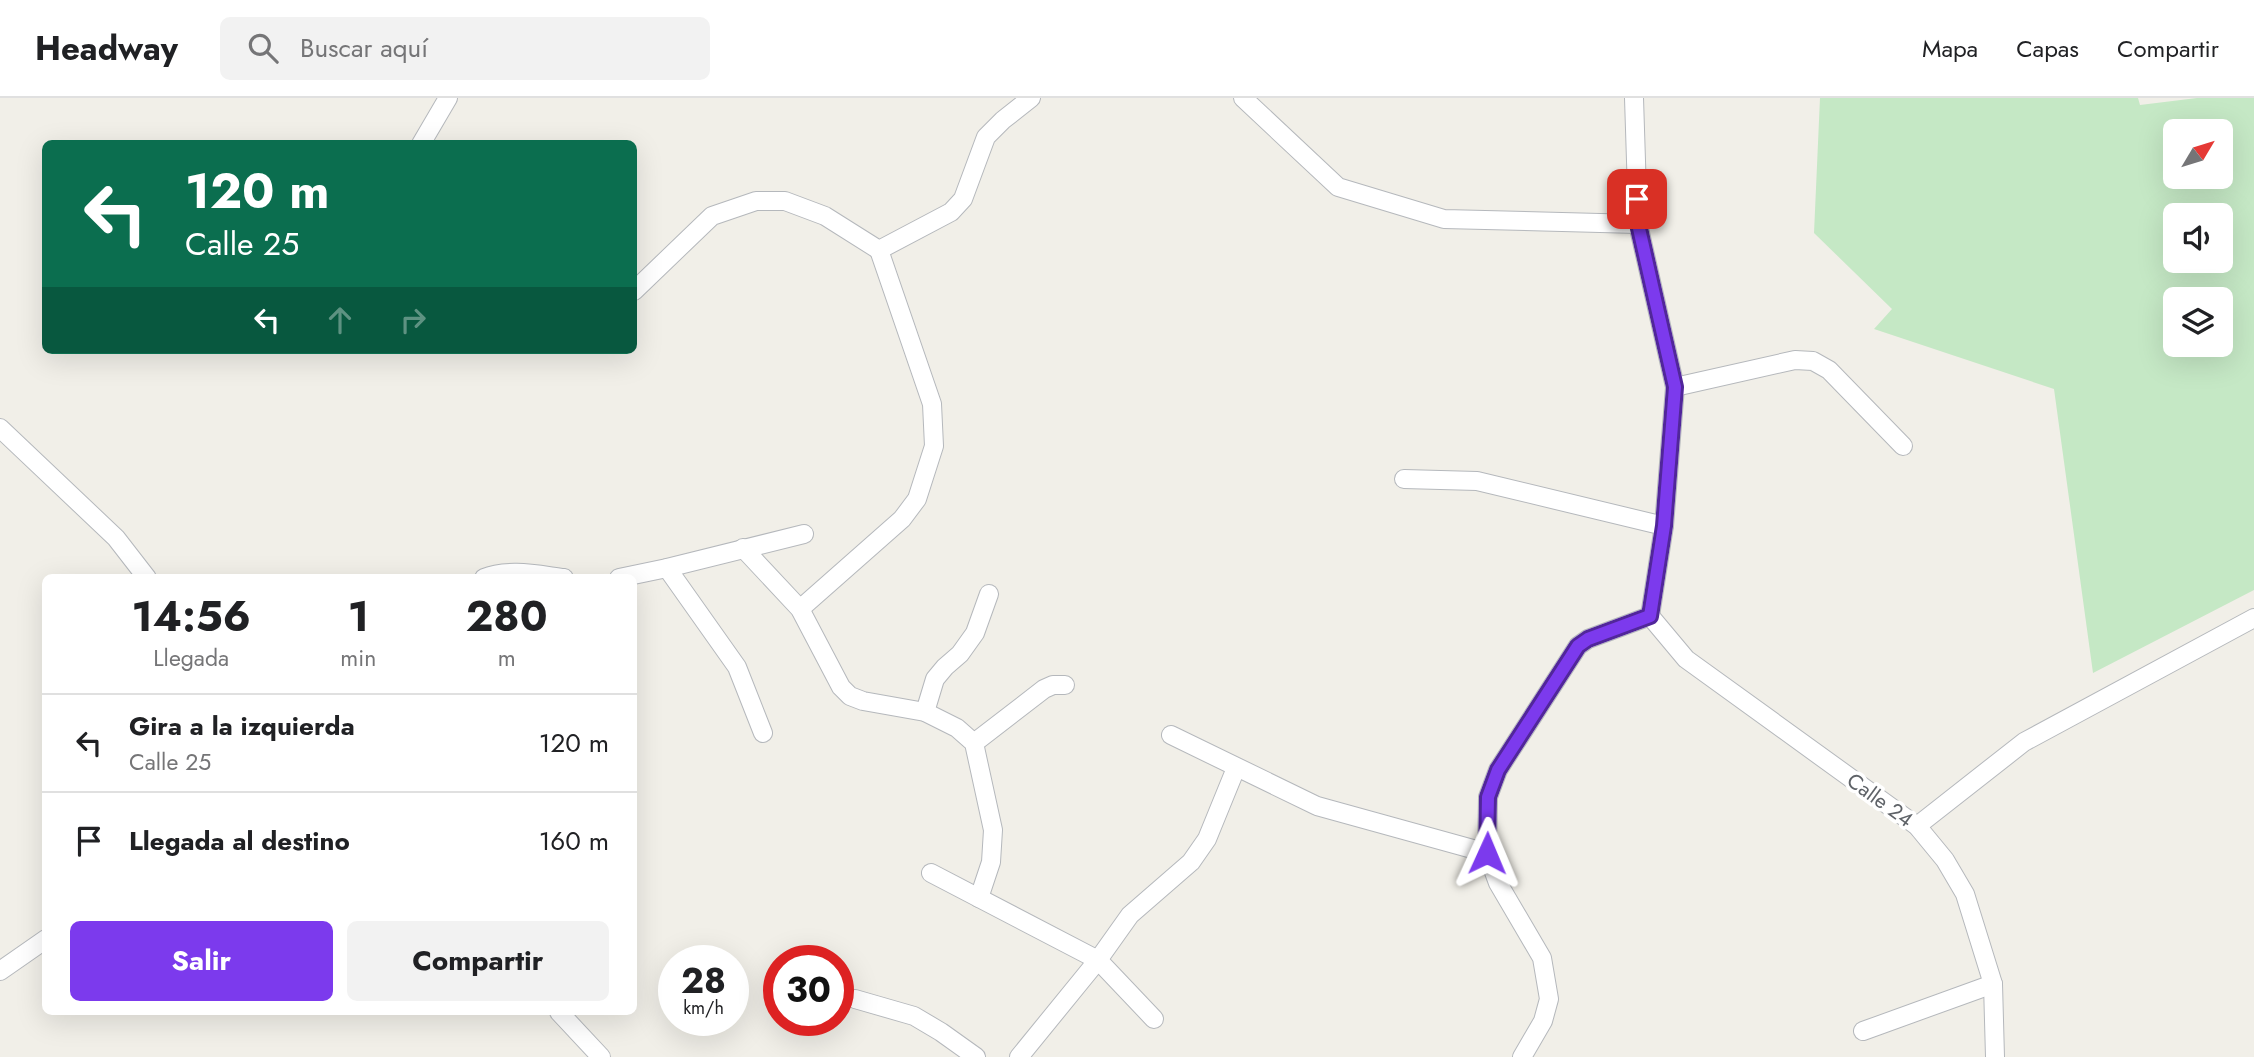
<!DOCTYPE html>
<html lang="es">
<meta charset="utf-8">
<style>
:root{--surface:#fff;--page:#f2f2f2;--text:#202124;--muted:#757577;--line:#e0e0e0;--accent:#7c3aed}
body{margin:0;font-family:Jost,sans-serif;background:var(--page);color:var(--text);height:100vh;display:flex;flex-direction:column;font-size:26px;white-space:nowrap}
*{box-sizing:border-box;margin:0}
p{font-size:23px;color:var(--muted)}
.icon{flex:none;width:38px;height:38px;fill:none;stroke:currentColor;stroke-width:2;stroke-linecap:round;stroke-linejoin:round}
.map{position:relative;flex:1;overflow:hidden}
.sheet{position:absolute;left:42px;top:476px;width:595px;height:441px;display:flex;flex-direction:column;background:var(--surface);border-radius:10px;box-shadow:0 7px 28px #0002}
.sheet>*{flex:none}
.banner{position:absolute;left:42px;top:42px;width:595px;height:214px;border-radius:10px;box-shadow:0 7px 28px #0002;background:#0b6e4f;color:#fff;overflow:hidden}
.needle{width:46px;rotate:52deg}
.buttons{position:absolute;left:2163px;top:21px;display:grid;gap:14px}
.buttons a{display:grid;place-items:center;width:70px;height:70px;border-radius:10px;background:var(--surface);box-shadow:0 7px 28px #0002;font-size:35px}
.speed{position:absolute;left:658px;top:847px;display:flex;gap:14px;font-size:35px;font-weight:700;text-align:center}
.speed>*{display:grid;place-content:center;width:91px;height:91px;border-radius:50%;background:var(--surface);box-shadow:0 7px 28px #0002;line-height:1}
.speed small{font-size:18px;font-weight:400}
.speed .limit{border:10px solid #d22;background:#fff;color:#111}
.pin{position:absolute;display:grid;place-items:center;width:60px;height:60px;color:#fff;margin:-30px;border-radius:14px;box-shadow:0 4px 10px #0006}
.me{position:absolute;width:77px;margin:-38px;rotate:1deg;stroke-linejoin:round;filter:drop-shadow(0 0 5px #0008)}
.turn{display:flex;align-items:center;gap:24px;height:147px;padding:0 28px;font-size:32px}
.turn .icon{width:91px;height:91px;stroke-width:2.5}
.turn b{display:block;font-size:49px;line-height:60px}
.lanes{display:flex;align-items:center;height:66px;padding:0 28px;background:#0003;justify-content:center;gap:35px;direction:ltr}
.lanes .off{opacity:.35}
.eta{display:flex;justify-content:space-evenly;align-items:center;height:119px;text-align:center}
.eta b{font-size:42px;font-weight:700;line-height:49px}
.button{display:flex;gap:14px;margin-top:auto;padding:14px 28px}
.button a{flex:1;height:80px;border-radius:10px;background:var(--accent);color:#fff;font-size:28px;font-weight:700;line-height:80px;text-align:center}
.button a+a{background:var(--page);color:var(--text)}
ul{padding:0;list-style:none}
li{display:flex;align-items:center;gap:21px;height:98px;padding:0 28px;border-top:2px solid var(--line)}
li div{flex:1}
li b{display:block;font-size:26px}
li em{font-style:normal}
header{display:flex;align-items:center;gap:42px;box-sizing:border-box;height:98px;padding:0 35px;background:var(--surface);border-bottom:2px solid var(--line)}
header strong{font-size:33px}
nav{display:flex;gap:38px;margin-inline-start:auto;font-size:24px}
.search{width:490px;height:63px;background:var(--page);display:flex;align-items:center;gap:18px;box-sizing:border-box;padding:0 24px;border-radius:10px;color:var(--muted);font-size:26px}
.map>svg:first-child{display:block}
.green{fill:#c5e8c5;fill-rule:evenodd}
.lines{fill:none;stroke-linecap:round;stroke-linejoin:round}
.minor-casing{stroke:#b5b8bc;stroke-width:20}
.minor{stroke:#fff;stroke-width:18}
.route-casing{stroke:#51269a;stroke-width:18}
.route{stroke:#7c3aed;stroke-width:12}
.labels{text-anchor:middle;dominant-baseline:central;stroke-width:7;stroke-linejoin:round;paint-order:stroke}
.street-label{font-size:21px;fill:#5f6368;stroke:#fff}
</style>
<header>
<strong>Headway</strong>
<div class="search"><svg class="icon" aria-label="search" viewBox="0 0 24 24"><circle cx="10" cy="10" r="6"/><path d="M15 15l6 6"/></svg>Buscar aquí</div>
<nav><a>Mapa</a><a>Capas</a><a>Compartir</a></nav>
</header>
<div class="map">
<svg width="2254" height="959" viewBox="0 0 2254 959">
<rect width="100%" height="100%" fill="#f1efe8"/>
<path class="green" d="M1820,0H2138L2140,7L2197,0H2254V492L2093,575L2054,291L1874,231L1892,211L1814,135ZM2175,33H2221V79H2175ZM2175,117H2221V163H2175ZM2175,201H2221V247H2175Z"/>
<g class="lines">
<g class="minor-casing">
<g id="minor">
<path d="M1243,0L1338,89L1444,121L1638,126"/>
<path d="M1634,0L1638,126L1675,289L1664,428L1650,518"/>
<path d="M421,46L448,0"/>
<path d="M634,193L712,118L756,103H785L825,118L879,152L951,114L963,101L986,39L1003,22L1031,0"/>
<path d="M1675,289L1795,262L1813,263L1829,272L1903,348"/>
<path d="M0,330L116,440L147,480"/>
<path d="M1404,381L1477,383L1664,428"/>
<path d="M743,450L800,511L841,589L850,598L863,603L925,614L957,630L974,645L993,732L991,764L979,800"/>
<path d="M667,470L737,569L763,635"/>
<path d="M484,480C508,470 539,477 564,480"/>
<path d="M619,480L667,470L804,436"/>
<path d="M800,511L902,421L917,401L934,348L932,306L879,152"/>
<path d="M1650,518L1686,561L1917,728L1945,762L1965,796L1993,886L1995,959"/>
<path d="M925,614L935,581L945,569L960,556L975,535L989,496"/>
<path d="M1171,637L1317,708L1487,755"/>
<path d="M974,645L1044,591L1053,587H1065"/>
<path d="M1917,728L2024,644L2254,520"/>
<path d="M931,775L1098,862L1154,921"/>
<path d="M0,873L46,841"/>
<path d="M855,901L914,918L941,934L976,959"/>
<path d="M559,914L601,959"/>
<path d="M1863,933L1993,886"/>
<path d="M1019,959L1098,862L1130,817L1191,764L1207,741L1236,670"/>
<path d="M1522,959L1543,923L1549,901L1542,860L1498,785L1487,755L1488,699L1498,672L1578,548L1588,541L1650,518"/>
</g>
</g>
<use href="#minor" class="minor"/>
</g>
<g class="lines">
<g class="route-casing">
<path id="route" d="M1487,755L1488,699L1498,672L1578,548L1588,541L1650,518L1664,428L1675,289L1638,126L1637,101"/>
</g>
<use href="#route" class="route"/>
</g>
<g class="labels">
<g class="street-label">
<text transform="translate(1880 702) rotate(36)">Calle 24</text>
</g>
</g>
</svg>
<div class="buttons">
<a><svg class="needle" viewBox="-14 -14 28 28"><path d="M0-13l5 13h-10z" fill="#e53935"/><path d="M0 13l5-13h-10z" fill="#757577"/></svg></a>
<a><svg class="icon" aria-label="sound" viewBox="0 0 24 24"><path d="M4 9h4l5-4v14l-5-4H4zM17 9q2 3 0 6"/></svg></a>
<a><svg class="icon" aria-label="layers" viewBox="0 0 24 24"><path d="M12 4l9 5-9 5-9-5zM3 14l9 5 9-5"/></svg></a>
</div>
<div class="speed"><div>28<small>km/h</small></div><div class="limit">30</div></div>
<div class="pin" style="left:1637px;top:101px;background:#d93025"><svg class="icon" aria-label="arrive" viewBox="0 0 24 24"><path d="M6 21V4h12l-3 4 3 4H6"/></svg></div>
<svg class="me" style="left:1487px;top:755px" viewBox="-20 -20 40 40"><path d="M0-17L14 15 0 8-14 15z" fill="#7c3aed" stroke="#fff" stroke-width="4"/></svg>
<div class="banner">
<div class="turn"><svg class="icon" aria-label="left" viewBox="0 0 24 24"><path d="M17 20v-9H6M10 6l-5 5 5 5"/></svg><div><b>120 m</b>Calle 25</div></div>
<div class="lanes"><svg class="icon" aria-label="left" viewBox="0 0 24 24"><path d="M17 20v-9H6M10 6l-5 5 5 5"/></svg><svg class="icon off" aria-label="ahead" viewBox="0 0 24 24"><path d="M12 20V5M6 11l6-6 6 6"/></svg><svg class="icon off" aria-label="right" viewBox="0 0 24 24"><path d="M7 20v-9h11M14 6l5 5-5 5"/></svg></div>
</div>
<section class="sheet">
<div class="eta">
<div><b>14:56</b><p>Llegada</p></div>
<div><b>1</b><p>min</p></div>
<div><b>280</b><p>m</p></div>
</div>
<ul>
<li><svg class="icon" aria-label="left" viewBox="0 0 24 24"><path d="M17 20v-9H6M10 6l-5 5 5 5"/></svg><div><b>Gira a la izquierda</b><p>Calle 25</p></div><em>120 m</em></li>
<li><svg class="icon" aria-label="arrive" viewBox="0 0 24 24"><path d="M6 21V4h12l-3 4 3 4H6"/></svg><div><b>Llegada al destino</b></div><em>160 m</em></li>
</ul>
<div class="button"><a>Salir</a><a>Compartir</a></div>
</section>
</div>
